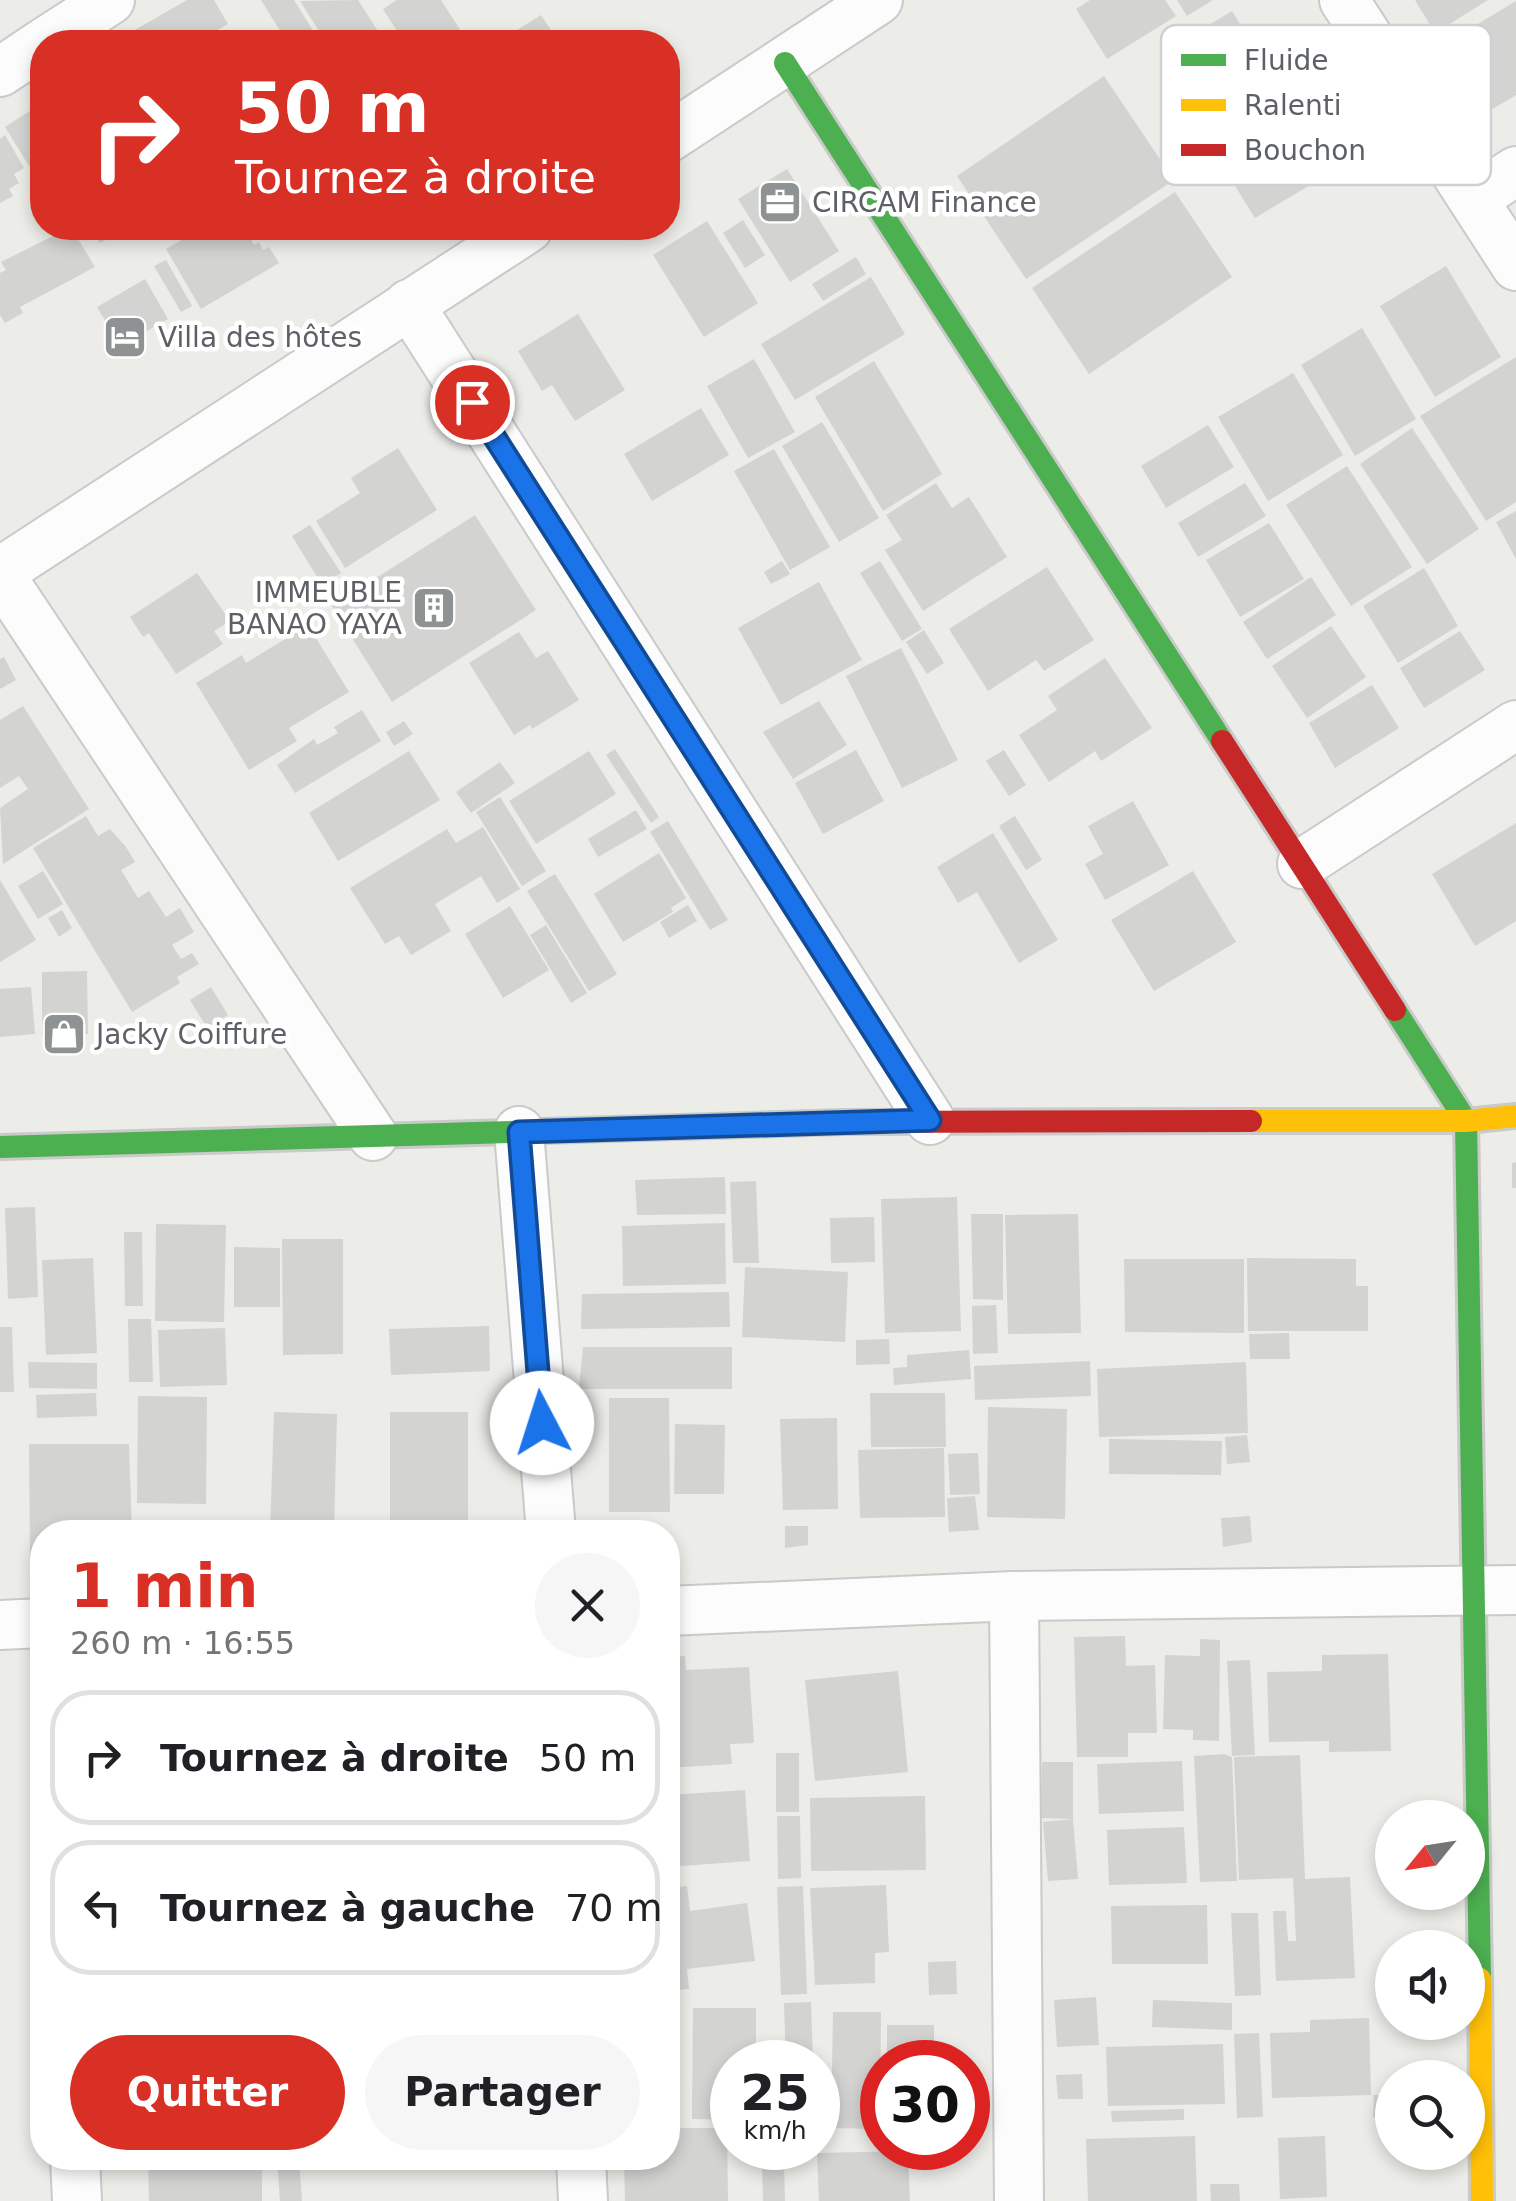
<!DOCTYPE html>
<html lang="fr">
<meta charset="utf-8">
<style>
:root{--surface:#fff;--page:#f6f6f6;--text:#202124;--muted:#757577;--line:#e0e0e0;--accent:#d93025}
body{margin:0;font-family:"DejaVu Sans",sans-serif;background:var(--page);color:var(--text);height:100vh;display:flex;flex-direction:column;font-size:38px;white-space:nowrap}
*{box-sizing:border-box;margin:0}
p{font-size:32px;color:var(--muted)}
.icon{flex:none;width:55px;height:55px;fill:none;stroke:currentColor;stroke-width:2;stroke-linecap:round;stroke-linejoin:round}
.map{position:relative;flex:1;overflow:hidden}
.side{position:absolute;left:30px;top:1520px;width:650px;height:650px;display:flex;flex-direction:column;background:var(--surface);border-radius:40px;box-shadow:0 5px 15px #0003}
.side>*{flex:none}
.hud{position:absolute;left:30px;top:30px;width:650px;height:210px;border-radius:40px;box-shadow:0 5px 15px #0003;background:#d93025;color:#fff;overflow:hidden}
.needle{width:65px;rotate:240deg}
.buttons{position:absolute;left:1375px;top:1800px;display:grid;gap:20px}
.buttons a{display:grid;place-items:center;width:110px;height:110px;border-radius:50%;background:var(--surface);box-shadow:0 5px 15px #0003;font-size:50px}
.speed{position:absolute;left:710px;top:2040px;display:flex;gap:20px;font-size:50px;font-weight:700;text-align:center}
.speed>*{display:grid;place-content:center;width:130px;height:130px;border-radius:50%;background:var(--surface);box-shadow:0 5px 15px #0003;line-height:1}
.speed small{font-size:25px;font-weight:400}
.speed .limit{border:15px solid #d22;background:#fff;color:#111}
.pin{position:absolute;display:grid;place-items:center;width:85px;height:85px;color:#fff;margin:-42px;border:5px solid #fff;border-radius:50%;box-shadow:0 2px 10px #0007}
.me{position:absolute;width:110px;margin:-55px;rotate:355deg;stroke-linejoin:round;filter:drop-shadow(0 0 8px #0008)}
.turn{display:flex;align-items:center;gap:35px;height:210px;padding:0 40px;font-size:45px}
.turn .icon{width:130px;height:130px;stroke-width:2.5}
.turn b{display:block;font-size:70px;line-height:85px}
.round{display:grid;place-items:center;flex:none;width:105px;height:105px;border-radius:52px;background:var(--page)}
.overview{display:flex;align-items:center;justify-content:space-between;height:170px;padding:0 40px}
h1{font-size:60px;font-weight:700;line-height:75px;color:var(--accent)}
.primary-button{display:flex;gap:20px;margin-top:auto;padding:20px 40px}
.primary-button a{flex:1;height:115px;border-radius:60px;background:var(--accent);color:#fff;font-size:40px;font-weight:700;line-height:115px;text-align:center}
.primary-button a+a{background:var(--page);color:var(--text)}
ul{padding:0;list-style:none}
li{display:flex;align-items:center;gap:30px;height:135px;margin:0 20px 15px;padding:0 20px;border:5px solid var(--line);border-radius:40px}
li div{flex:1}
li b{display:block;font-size:38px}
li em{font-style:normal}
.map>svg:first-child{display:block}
.building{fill:#d3d3d1}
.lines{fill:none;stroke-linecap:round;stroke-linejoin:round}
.street-casing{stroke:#c9cac9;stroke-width:52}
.fast-casing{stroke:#c9cac9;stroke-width:28}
.slow-casing{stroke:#c9cac9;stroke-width:28}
.jam-casing{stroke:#c9cac9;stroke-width:28}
.street{stroke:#fcfcfc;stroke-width:48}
.fast{stroke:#4caf50;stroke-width:22}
.slow{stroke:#ffc107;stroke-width:22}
.jam{stroke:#c62828;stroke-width:22}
.route-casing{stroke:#114b97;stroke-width:25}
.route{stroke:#1a73e8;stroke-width:18}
.labels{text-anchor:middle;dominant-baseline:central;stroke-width:9;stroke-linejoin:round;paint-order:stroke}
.poi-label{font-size:28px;fill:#5d6165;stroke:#fff;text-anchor:start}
.key{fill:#fff;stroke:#ced0d1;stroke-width:2.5}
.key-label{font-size:28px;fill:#5d6165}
</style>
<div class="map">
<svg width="1516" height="2201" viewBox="0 0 1516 2201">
<rect width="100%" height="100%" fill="#ecece8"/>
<g class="building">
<path d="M187,0H214L228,24L204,38L207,42H114Z"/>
<path d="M261,0H294L320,42H287Z"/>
<path d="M358,0L385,42H326L300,1Z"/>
<path d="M397,0H441L468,42H404L383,9Z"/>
<path d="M1090,0H1165L1176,16L1107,59L1076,9Z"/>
<path d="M1177,0H1213L1187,16Z"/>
<path d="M1415,0H1488L1435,33Z"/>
<path d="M1516,1V95L1484,114L1443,45Z"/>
<path d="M1232,11L1247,35L1195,68L1179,43Z"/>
<path d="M541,15L559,42H521L514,32Z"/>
<path d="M42,73V96L38,99L28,82Z"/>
<path d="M1104,76L1174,180L1026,279L957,176Z"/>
<path d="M1320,94L1360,155L1255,218L1225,170Z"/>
<path d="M42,103V157L29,166L5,127Z"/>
<path d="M5,135L24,168L14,174L19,183L9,189L13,196L0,203V139Z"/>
<path d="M787,169L839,251L790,282L738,199Z"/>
<path d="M1175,192L1232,277L1089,374L1032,288Z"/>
<path d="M743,220L765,255L745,268L723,233Z"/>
<path d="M707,221L758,303L704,337L653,255Z"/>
<path d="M90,228H125L100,243Z"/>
<path d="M202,228H216L221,236L244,228L254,245L259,242L263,250L269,247L279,263L201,309L166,249Z"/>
<path d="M61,232L66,240L75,234L95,267L20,307L23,313L5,323L0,315V273L6,270L1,262Z"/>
<path d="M856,257L866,274L823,301L812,284Z"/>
<path d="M166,260L192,306L181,312L154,266Z"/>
<path d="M1446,266L1501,357L1435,397L1380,306Z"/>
<path d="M871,277L905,334L795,400L761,344Z"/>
<path d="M145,279L168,319L120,346L97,307Z"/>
<path d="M578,314L625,390L575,421L552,385L542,391L518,351Z"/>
<path d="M1362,328L1416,419L1355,456L1301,365Z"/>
<path d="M1516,357V502L1486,521L1420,416Z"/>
<path d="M754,359L795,432L748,458L707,386Z"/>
<path d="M874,361L942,474L883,511L815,397Z"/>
<path d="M1293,373L1343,455L1268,501L1218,417Z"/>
<path d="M701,408L729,455L652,501L624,454Z"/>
<path d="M822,422L879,518L839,542L782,446Z"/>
<path d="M1208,425L1234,467L1166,508L1141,466Z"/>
<path d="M1412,428L1479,529L1427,564L1360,464Z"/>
<path d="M398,448L437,510L345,568L316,521L360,493L351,478Z"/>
<path d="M774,449L830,547L790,570L734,471Z"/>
<path d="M1347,466L1412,567L1351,606L1286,505Z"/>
<path d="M936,483L952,508L969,497L1007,557L923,611L885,550L902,540L886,515Z"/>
<path d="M1245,483L1266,516L1198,557L1178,523Z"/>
<path d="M1516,511V559L1496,522Z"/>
<path d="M475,515L536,610L392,702L332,606Z"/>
<path d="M1269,523L1304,579L1240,617L1206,560Z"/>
<path d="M310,525L341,573L322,585L292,536Z"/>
<path d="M782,561L790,574L771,584L764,572Z"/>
<path d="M880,561L922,629L902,641L860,573Z"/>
<path d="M1047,567L1094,640L1044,671L1036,660L988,691L949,629Z"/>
<path d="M1424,568L1458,626L1398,663L1363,606Z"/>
<path d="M197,573L230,621L214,631L223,644L176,674L149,633L143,637L130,617Z"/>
<path d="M1311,577L1336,615L1267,659L1243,622Z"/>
<path d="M819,582L862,660L781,705L738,628Z"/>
<path d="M308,625L349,692L289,728L297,741L249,770L196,683L242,655L246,663Z"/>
<path d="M1331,626L1366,677L1307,718L1272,666Z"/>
<path d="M924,630L944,663L927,674L906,642Z"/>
<path d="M1460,631L1485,670L1424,708L1400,668Z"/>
<path d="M519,632L536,658L548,651L579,700L532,729L530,725L514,735L469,663Z"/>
<path d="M901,648L958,760L902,788L846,676Z"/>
<path d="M4,657L16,680L0,689V659Z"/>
<path d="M1105,658L1152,728L1101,761L1095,751L1049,782L1019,735L1057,710L1048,696Z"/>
<path d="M1372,685L1399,728L1335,768L1309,723Z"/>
<path d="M819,701L847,745L793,779L763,732Z"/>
<path d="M23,706L89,809L3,864L0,808L28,789L19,776L0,788V720Z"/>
<path d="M362,710L381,741L295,793L277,765L314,739L317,745L338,733L334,727Z"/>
<path d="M404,721L413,734L394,746L386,732Z"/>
<path d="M615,749L659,817L651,823L606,755Z"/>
<path d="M856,750L884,801L823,834L795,783Z"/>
<path d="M1004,750L1026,785L1009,796L986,761Z"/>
<path d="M409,751L440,800L338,861L309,813Z"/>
<path d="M589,751L616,794L536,844L509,801Z"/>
<path d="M500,762L515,783L471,813L456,792Z"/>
<path d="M500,797L546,871L522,886L476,812Z"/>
<path d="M1133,801L1169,865L1105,900L1085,864L1103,854L1088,826Z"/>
<path d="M636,810L647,829L598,857L588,839Z"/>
<path d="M86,816L98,836L110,829L126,847L135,862L121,870L138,898L149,891L166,917L180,908L194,932L172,945L181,959L192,953L199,964L177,977L180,983L132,1012L33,848Z"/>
<path d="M1015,816L1042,860L1026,870L999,826Z"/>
<path d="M668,821L728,920L710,930L650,832Z"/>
<path d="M1516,823V921L1475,946L1432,874Z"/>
<path d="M483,827L520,889L497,903L481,876L435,904L451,931L411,955L399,936L385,944L350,888L447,829L456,843Z"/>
<path d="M993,833L1058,940L1019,963L977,892L958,903L937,867Z"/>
<path d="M659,853L686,898L671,908L673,912L623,942L594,894Z"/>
<path d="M43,871L63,904L38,919L18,886Z"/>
<path d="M1193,871L1236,942L1154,991L1111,920Z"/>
<path d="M555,874L617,974L589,991L527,891Z"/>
<path d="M0,880L36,940L0,962Z"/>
<path d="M688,905L697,921L669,938L660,922Z"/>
<path d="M510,906L549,970L503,998L465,934Z"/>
<path d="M62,910L72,928L59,937L48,918Z"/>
<path d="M546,925L587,993L571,1003L530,935Z"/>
<path d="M87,971L88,1034L42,1035V972Z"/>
<path d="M31,987L35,1034L0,1037V989Z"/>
<path d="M211,987L228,1015L207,1028L190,1000Z"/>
<path d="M1516,1162V1188H1512V1163Z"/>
<path d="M725,1177L726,1214L637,1215L635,1180Z"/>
<path d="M756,1181L759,1263H733L730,1182Z"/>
<path d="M957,1197L961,1331L885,1333L881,1199Z"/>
<path d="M35,1207L38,1297L8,1299L5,1208Z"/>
<path d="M971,1214H1003V1300L973,1299Z"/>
<path d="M1078,1214L1081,1333L1008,1334L1005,1215Z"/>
<path d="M874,1217L875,1262L831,1263L830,1218Z"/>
<path d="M725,1223L726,1284L623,1286L622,1226Z"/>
<path d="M156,1224L226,1225L224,1322L155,1321Z"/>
<path d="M124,1232H142L143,1306H125Z"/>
<path d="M282,1239H343V1354L283,1355Z"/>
<path d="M234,1247L280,1248V1307H234Z"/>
<path d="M93,1258L97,1353L46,1355L42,1260Z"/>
<path d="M1247,1258L1356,1259V1286H1368V1331H1248Z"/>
<path d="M1124,1259H1244V1333L1125,1332Z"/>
<path d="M745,1267L848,1272L845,1342L742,1337Z"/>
<path d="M729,1292L730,1327L581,1329L582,1294Z"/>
<path d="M996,1305L998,1353L973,1354L972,1306Z"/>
<path d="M128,1319H151L153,1382H129Z"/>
<path d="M489,1326L490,1371L391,1375L389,1329Z"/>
<path d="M0,1327H12L14,1392H0Z"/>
<path d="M225,1328L227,1385L160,1387L158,1330Z"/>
<path d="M1289,1333L1290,1359H1250L1249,1334Z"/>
<path d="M889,1339L890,1364L856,1365V1340Z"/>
<path d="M583,1347H732V1389H579Z"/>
<path d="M969,1350L971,1379L894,1385L893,1368L907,1367V1355Z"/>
<path d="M1090,1361L1091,1396L975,1400L974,1366Z"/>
<path d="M28,1362L97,1363V1389L29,1388Z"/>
<path d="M1246,1362L1248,1433L1099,1437L1097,1369Z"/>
<path d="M96,1393L97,1416L37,1418L36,1395Z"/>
<path d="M870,1393H945L946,1447H871Z"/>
<path d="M138,1396L207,1397L206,1504L137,1503Z"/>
<path d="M609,1398H669L670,1512H609Z"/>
<path d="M988,1407L1067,1409L1065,1519L987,1517Z"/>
<path d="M274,1412L337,1414L334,1532H270Z"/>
<rect x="390" y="1412" width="78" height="120"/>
<path d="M837,1418L838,1509L783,1510L780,1419Z"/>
<path d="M675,1424L725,1425L724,1494H674Z"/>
<path d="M1247,1435L1250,1462L1227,1464L1225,1437Z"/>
<path d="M1109,1439L1222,1441L1221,1475L1109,1474Z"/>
<path d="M29,1444H129L132,1532H42V1558H30Z"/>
<path d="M944,1448L945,1517L860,1518L858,1450Z"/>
<path d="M978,1453L980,1494L950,1495L948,1454Z"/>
<path d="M975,1496L979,1530L949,1532L947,1498Z"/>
<path d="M1250,1516L1252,1542L1223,1547L1221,1518Z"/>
<path d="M785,1526H808V1545L785,1548Z"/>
<path d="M1125,1636L1126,1666L1155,1665L1157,1733H1128V1757H1077L1074,1637Z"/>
<path d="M1200,1639L1220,1640L1219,1741L1193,1740V1730L1163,1729L1165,1655L1200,1656Z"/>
<path d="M1388,1654L1391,1751L1329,1752V1741L1269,1742L1267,1672L1322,1671V1655Z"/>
<path d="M685,1656L686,1670L749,1667L754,1743L730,1744L732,1764L668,1768V1657Z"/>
<path d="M1250,1660L1255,1755L1232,1756L1227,1661Z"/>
<path d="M898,1671L908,1772L815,1781L805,1680Z"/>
<rect x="776" y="1753" width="23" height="59"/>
<path d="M1224,1754L1232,1757L1237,1881L1200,1882L1194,1756Z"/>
<path d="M1300,1755L1305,1879L1350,1877L1355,1978L1276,1981L1273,1911H1286L1288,1941H1296L1293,1878L1239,1880L1234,1757Z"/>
<path d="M1182,1761L1184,1811L1099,1814L1097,1764Z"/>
<path d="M1042,1762H1073V1819L1041,1818Z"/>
<path d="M745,1790L750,1861L668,1867V1795Z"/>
<path d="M925,1796L926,1870L811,1871L810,1798Z"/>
<path d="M777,1816H800L801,1878L778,1879Z"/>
<path d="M1073,1819L1078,1879L1048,1881L1043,1822Z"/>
<path d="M1184,1827L1187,1883L1109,1885L1107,1830Z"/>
<path d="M886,1885L889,1952L875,1953V1983L815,1985L810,1888Z"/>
<path d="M687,1886L690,1911L747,1903L755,1961L687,1969L689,1989L668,1991V1888Z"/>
<path d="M803,1886L807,1994L781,1995L777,1887Z"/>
<path d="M1207,1905L1208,1964H1112L1111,1906Z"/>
<path d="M1231,1913H1258L1261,1995L1235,1996Z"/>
<path d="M956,1961L957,1994L929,1995L928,1962Z"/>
<path d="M1096,1997L1099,2045L1057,2047L1054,2000Z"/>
<path d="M1153,2000L1232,2003V2030L1152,2027Z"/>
<path d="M811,2002L813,2062H786L784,2003Z"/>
<path d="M693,2008H756V2062H732V2120L692,2119Z"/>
<path d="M833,2012H881L880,2129L831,2128Z"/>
<path d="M1369,2018L1371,2095L1272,2098L1270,2033L1310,2032V2020Z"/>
<rect x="887" y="2025" width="47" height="37"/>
<path d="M1259,2033L1263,2117L1237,2118L1234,2034Z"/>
<path d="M1223,2044L1225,2104L1108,2106L1106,2047Z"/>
<path d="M1082,2074L1083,2099H1058L1056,2075Z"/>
<path d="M1374,2095H1392V2117H1373Z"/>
<path d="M1184,2109V2120L1112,2122L1111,2111Z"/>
<path d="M668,2128H727L728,2201H625L624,2158H668Z"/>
<path d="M1195,2136L1197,2201H1088L1086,2139Z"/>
<path d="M1325,2136L1327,2197L1280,2199L1278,2138Z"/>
<path d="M908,2151L910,2201H819L817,2153Z"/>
<path d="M148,2158H262V2201H149Z"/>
<path d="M277,2158H299L302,2201H280Z"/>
<path d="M784,2164L785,2201H763L762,2165Z"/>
<path d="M1210,2184H1239L1240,2201H1211Z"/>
</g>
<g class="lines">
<g class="street-casing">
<g id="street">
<path d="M1344,0L1516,266"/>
<path d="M45,42L110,0"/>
<path d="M0,72L42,44"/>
<path d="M668,138L878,0"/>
<path d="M1473,199L1516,171"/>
<path d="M409,304L930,1120"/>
<path d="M0,572L528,228"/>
<path d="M0,575L373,1136"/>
<path d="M1302,864L1516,725"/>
<path d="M519,1131L551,1532"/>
<path d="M1014,1596L1019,2201"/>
<path d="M668,1611L1014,1596L1516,1590"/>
<path d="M0,1625L42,1623"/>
<path d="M75,2158L77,2201"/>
<path d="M581,2158L583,2201"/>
</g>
</g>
<g class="fast-casing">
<g id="fast">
<path d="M785,63L1222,741"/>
<path d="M1395,1010L1466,1121L1480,1979"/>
<path d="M0,1147L845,1122"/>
</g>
</g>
<g class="slow-casing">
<g id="slow">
<path d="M1251,1121H1466L1516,1116"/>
<path d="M1480,1979L1482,2201"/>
</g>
</g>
<g class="jam-casing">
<g id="jam">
<path d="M1222,741L1395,1010"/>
<path d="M845,1122L1251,1121"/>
</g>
</g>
<use href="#street" class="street"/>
<use href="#fast" class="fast"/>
<use href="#slow" class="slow"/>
<use href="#jam" class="jam"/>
</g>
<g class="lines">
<g class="route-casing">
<path id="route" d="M472,402L930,1120L519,1132L542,1423"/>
</g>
<use href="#route" class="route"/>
</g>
<defs>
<g id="office-square" transform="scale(2.25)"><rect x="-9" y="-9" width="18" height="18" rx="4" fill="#8f9293" stroke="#fff"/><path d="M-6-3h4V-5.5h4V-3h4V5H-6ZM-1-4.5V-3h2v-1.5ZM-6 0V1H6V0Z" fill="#fff"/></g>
<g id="hotel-square" transform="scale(2.25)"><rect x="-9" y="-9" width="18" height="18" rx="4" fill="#8f9293" stroke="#fff"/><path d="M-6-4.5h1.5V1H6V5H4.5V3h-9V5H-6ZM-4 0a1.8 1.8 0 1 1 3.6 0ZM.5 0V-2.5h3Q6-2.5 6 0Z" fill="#fff"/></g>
<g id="building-square" transform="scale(2.25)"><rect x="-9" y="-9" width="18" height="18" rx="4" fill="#8f9293" stroke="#fff"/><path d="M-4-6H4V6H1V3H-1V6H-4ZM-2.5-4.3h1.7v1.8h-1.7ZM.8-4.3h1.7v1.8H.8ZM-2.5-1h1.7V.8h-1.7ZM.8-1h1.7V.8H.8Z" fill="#fff"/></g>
<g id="shop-square" transform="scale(2.25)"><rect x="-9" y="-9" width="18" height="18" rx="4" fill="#8f9293" stroke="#fff"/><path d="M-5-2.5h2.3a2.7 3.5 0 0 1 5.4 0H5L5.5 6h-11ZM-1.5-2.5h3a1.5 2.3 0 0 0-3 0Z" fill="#fff"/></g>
</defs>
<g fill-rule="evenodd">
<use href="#office-square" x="780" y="202"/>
<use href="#hotel-square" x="125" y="337"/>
<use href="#building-square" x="434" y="608"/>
<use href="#shop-square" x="64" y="1034"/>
</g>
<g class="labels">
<g class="poi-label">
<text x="812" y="202">CIRCAM Finance</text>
<text x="158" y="337">Villa des hôtes</text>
<text x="402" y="592" text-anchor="end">IMMEUBLE<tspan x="402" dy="32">BANAO YAYA</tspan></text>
<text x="96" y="1034">Jacky Coiffure</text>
</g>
</g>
<rect x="1161" y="25" width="330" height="160" rx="15" class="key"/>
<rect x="1181" y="54" width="45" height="12" fill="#4caf50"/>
<rect x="1181" y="99" width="45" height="12" fill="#ffc107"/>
<rect x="1181" y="144" width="45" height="12" fill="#c62828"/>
<g class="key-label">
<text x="1244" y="70">Fluide</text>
<text x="1244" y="115">Ralenti</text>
<text x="1244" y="160">Bouchon</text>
</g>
</svg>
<div class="buttons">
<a><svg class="needle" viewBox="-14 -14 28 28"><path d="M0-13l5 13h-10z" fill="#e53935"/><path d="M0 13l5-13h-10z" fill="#757577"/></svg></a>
<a><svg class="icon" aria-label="sound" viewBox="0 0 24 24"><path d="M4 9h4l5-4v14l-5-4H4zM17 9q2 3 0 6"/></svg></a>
<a><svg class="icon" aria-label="search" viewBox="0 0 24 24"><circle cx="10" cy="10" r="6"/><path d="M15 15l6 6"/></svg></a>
</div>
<div class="speed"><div>25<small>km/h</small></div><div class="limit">30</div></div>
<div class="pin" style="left:472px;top:402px;background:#d93025"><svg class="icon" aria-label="arrive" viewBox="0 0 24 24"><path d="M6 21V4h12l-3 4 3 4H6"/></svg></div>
<svg class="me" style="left:542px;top:1423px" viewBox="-20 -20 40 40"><circle r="19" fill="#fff"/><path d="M0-13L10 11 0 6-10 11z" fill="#1a73e8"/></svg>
<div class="hud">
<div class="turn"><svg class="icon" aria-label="right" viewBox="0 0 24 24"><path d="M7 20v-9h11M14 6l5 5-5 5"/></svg><div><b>50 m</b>Tournez à droite</div></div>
</div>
<section class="side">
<div class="overview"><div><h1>1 min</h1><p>260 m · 16:55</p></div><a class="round"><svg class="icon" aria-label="close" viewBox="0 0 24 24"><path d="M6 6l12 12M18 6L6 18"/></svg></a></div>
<ul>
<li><svg class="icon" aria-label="right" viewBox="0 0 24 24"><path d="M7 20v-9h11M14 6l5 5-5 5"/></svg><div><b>Tournez à droite</b></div><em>50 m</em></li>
<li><svg class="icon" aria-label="left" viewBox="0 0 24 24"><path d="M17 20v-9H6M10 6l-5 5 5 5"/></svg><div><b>Tournez à gauche</b></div><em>70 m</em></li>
</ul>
<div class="primary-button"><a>Quitter</a><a>Partager</a></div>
</section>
</div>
